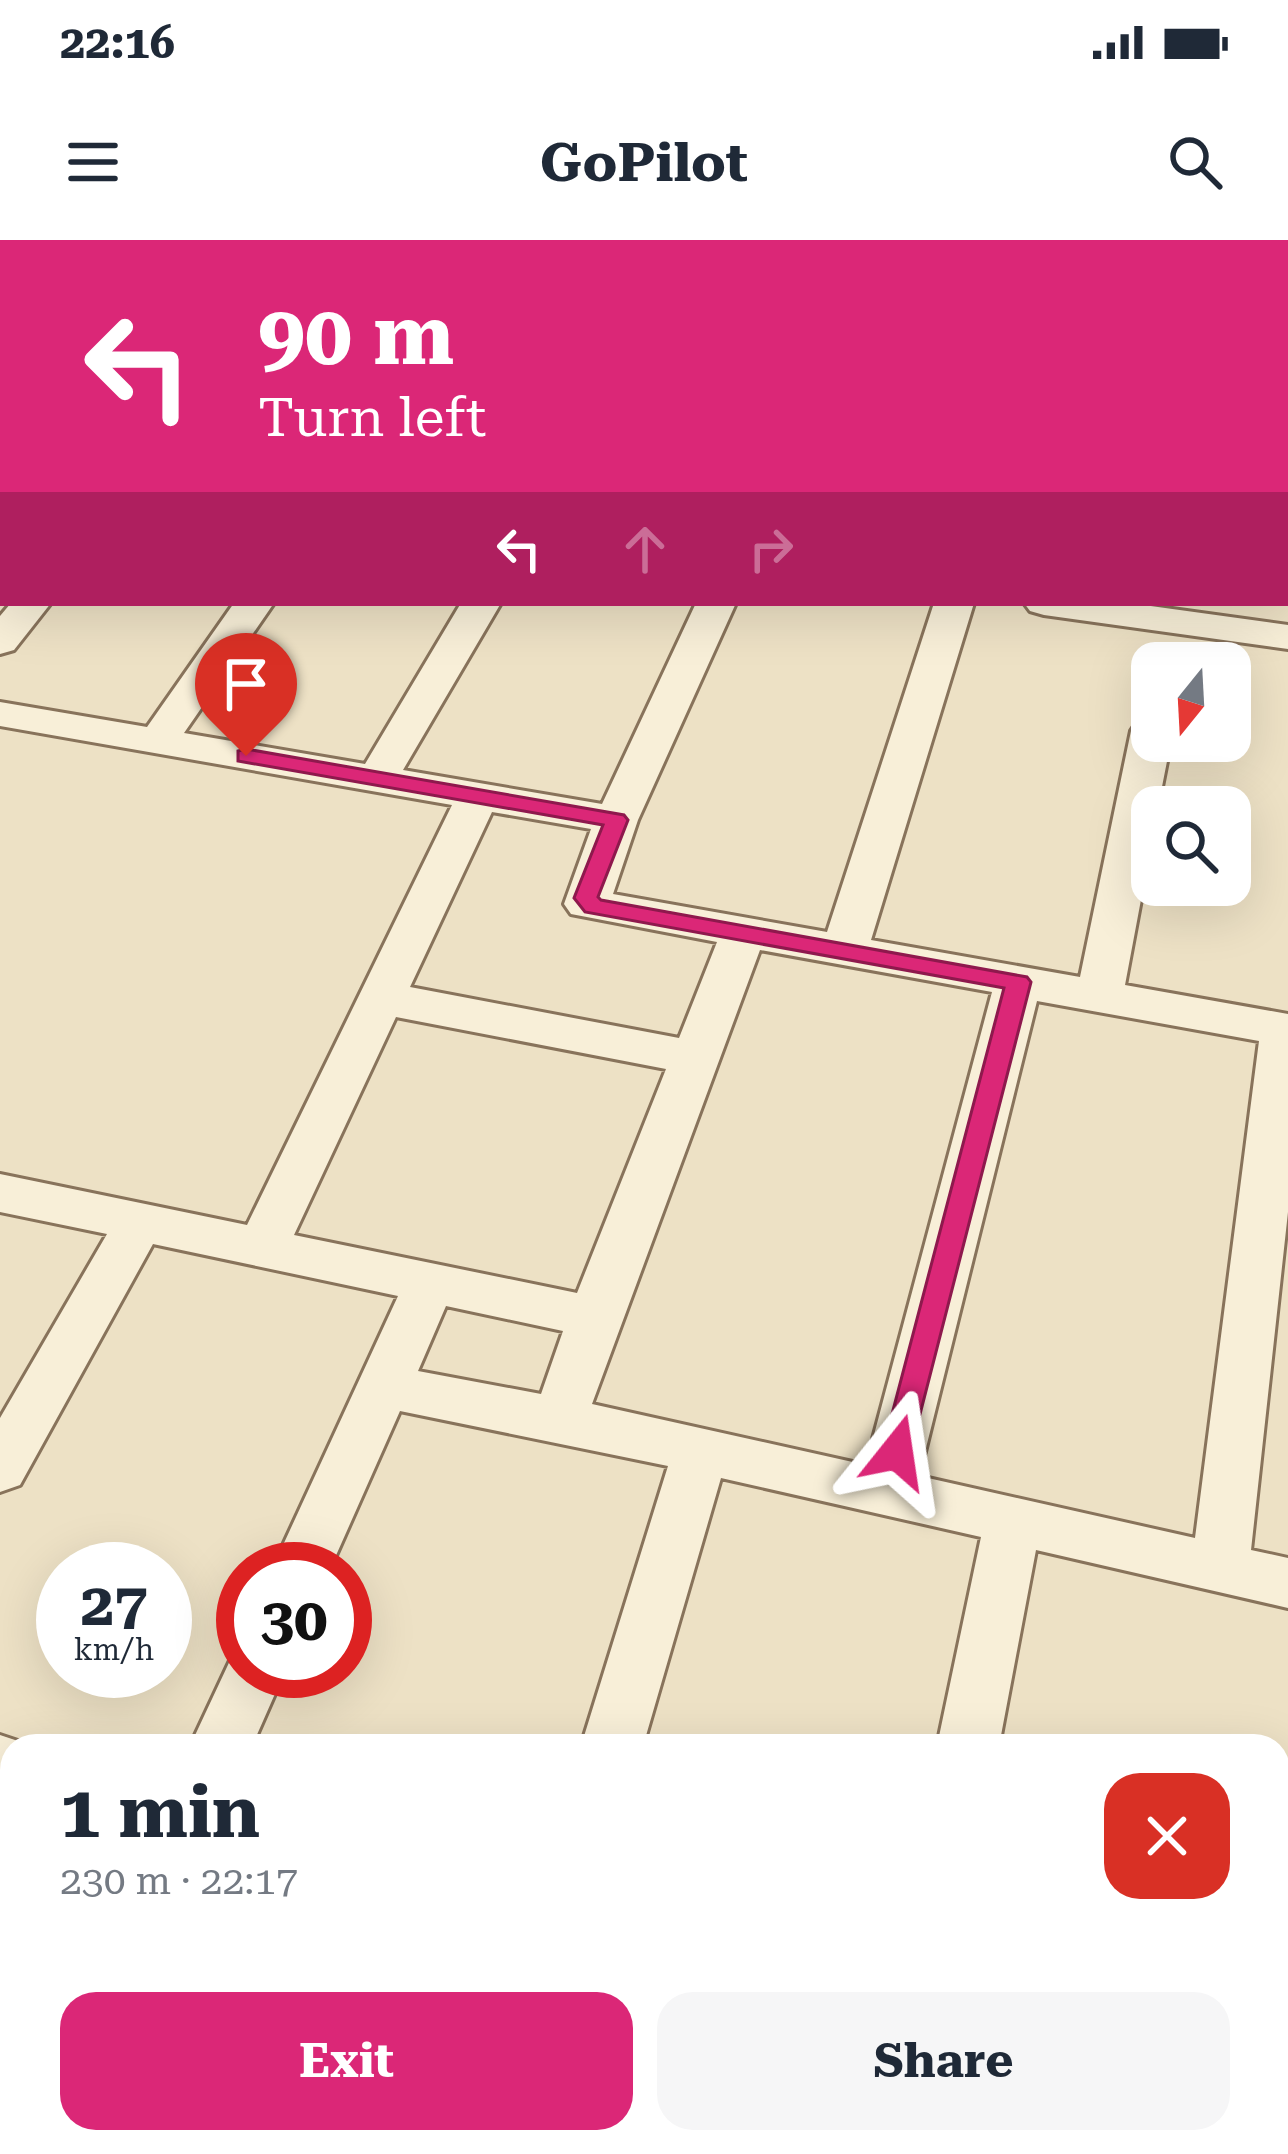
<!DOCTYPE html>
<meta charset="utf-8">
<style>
:root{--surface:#fff;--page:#f6f6f7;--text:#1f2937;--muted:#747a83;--accent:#db2777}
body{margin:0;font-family:"Roboto Serif",serif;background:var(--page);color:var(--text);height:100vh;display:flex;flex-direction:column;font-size:45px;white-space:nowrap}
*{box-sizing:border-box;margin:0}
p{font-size:39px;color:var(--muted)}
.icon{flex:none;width:66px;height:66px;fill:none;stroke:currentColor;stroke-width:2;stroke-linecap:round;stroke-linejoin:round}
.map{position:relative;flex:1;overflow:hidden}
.side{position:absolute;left:0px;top:1494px;width:1290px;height:420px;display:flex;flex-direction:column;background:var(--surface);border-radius:36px 36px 0 0;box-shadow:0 12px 48px #0002}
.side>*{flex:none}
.top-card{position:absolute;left:0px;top:0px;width:1290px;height:366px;box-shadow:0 12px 48px #0002;background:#db2777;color:#fff;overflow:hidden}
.needle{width:78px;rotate:198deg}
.controls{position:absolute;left:1131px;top:402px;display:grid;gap:24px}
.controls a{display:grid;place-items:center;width:120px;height:120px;border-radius:24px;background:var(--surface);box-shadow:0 12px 48px #0002;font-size:60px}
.speed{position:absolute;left:36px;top:1302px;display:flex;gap:24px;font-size:60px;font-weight:700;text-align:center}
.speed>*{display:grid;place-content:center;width:156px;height:156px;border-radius:50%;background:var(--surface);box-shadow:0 12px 48px #0002;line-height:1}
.speed small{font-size:30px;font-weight:400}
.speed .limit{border:18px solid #d22;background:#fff;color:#111}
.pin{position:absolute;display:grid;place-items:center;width:102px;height:102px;color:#fff;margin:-123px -51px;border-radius:50% 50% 50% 0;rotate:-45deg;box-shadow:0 0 12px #0007}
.pin .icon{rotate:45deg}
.me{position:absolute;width:132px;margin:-66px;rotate:15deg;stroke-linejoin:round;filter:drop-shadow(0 0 9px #0008)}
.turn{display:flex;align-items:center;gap:42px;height:252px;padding:0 60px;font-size:54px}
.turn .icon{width:156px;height:156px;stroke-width:2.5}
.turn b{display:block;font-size:84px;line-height:102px}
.lanes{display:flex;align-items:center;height:114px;padding:0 60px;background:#0003;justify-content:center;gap:60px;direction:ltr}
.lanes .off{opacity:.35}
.round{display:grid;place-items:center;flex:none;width:126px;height:126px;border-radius:36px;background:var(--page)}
.head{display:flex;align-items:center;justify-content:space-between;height:204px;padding:0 60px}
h1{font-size:72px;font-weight:700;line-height:90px}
.action{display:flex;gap:24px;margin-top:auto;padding:24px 60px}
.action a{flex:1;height:138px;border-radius:36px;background:var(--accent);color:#fff;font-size:48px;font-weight:700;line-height:138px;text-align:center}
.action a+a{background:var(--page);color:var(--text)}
.status{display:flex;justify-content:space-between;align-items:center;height:84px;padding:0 60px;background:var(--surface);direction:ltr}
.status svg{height:33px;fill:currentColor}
header{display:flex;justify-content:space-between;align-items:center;height:156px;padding:0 60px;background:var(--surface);font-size:54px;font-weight:700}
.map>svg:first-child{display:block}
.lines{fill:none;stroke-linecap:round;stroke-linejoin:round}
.minor-casing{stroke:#88735b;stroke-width:6}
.tertiary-casing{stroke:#88735b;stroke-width:6}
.minor{fill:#f8efd8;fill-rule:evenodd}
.tertiary{fill:#f8efd8;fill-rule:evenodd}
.route{fill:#db2777;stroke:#8e194d;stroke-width:3}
</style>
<div class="status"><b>22:16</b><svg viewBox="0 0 49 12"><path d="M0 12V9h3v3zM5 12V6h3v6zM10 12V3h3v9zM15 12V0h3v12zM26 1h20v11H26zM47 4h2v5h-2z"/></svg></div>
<header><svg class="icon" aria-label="menu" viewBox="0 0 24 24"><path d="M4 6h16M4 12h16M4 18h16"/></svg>GoPilot<svg class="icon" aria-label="search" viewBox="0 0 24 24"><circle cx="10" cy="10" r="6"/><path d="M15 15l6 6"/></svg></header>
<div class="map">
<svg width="1288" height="1914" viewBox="0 0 1288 1914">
<rect width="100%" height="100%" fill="#ede1c5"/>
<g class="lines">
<g class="minor-casing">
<g id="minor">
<path d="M300,0H332L298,3Z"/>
<path d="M430,0H484L486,3H432Z"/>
<rect x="1287" y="95" width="1" height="21"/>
<rect x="0" y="174" width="3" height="22"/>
<path d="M11,363H51L14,410L0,414V376Z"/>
<path d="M234,363H274L184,493L365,524L461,363H501L403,530L602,564L696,363H736L638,580L613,654L827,692L934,363H974L871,700L1080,737L1131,491L1137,482L1152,479V501H1171L1158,567H1152V601L1125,745L1288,774V972L1251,1310L1288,1318V1368L1036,1310L999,1506H937L981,1297L721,1238L643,1506H581L668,1226L400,1171L330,1329H272L398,1056L153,1004L20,1245L0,1252V1178L107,994L0,972V934L247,985L452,565L0,486V462L147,487ZM492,572L591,589L564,664L571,674L717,702L679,798L410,747ZM760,710L992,752L866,1225L592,1164ZM1037,761L1259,801L1195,1298L919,1236ZM396,777L666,829L577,1053L294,995ZM446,1066L563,1091L541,1154L418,1131Z"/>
<path d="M1024,363H1129L1288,385V409L1044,375L1030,371Z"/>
<path d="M243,1409V1431H285L252,1506H190L234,1412Z"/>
<path d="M0,1495L33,1506H12V1554L0,1551Z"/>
<path d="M12,1890V1902H78L73,1914H2Z"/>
<path d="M458,1902H528L524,1914H454Z"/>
<path d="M852,1902H922L920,1914H850Z"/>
</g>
</g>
<g class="tertiary-casing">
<g id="tertiary">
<path d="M81,0H123L79,3Z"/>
<path d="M3,94V122L0,123V95Z"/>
</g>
</g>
<use href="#minor" class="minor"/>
<use href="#tertiary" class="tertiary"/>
</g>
<path class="route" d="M246,509L624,575L628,580L598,657L601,660L1027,737L1031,742L908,1221H886L882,1212L1004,748L585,672L574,658L603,585L238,521V511Z"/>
</svg>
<div class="controls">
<a><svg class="needle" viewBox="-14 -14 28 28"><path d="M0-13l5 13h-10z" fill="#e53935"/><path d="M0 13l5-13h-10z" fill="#747a83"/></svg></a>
<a><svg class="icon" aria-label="search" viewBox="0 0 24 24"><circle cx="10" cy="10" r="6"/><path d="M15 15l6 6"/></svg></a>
</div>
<div class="speed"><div>27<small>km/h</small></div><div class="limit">30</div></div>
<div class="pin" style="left:246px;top:516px;background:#d93025"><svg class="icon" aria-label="arrive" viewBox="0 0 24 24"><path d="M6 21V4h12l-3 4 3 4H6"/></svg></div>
<svg class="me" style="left:897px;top:1212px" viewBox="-20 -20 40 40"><path d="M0-17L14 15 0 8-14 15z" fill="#db2777" stroke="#fff" stroke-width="4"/></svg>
<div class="top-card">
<div class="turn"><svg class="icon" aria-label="left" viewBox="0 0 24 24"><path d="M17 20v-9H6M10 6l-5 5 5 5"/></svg><div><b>90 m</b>Turn left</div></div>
<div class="lanes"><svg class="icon" aria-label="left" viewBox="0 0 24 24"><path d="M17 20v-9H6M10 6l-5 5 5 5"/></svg><svg class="icon off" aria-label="ahead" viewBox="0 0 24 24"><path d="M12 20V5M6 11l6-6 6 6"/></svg><svg class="icon off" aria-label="right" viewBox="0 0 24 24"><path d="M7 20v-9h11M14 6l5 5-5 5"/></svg></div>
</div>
<section class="side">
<div class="head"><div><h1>1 min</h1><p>230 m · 22:17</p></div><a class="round" style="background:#d93025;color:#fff"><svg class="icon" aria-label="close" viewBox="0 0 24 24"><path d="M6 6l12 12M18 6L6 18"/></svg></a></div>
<div class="action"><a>Exit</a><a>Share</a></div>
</section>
</div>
